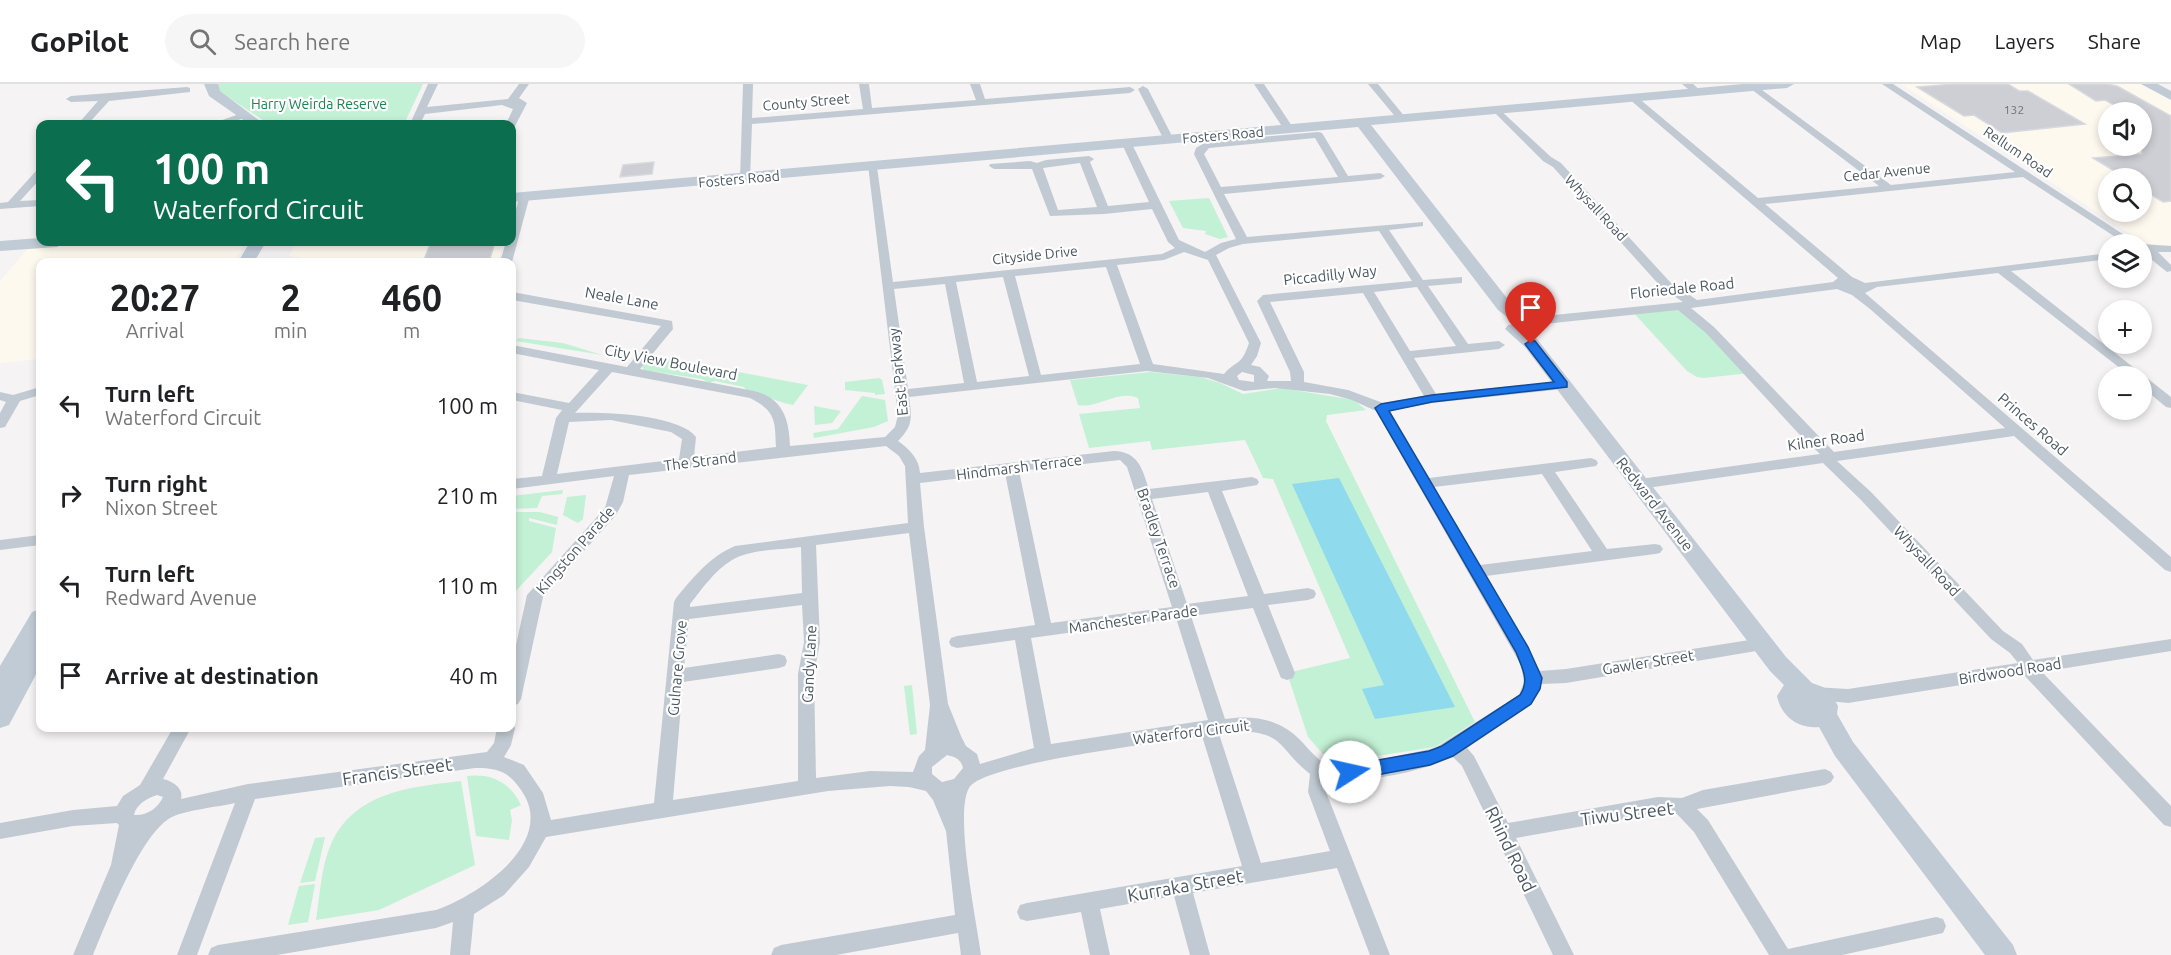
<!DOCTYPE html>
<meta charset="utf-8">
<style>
:root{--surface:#fff;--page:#f6f6f6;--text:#202124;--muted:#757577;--line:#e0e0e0}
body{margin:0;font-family:Ubuntu,sans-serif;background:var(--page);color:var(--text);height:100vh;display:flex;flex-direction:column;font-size:22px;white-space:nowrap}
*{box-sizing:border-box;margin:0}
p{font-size:20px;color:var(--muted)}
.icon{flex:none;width:33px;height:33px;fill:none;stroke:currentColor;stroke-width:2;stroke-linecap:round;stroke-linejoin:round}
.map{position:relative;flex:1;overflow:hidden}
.drawer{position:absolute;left:36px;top:174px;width:480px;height:474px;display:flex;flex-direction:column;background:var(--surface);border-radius:12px;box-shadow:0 3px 9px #0003}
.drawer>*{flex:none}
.guide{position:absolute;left:36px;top:36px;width:480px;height:126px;border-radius:12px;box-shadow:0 3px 9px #0003;background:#0b6e4f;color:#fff;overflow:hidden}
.buttons{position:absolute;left:2098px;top:18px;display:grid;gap:12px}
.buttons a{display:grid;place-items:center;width:54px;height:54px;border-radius:50%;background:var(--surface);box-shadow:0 3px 9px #0003;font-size:30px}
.pin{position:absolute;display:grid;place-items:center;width:51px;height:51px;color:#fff;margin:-62px -26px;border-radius:50% 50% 50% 0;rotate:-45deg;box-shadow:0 0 6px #0007}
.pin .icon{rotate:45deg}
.me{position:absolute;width:66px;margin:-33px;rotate:80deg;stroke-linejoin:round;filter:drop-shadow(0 0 4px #0008)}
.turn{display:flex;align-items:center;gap:21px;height:126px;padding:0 18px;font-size:27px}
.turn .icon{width:78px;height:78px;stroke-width:2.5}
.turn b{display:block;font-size:42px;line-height:51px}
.eta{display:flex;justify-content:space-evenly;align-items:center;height:102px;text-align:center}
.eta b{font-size:36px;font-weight:700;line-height:42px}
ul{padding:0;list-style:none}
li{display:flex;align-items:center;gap:18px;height:90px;padding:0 18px}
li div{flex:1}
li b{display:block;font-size:22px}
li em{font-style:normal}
header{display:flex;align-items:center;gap:36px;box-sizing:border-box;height:84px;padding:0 30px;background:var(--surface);border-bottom:2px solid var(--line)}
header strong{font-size:28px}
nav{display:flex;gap:33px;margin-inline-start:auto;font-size:21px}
.search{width:420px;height:54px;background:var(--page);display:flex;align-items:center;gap:15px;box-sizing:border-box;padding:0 21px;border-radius:33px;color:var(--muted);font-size:22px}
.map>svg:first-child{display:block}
.commercial{fill:#fdf9ef;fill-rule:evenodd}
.green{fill:#c3f1d5}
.water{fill:#90daee}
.building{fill:#cdcfd5;stroke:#d7d9de;stroke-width:1.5}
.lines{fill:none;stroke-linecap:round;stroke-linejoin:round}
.street{fill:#c1cad2;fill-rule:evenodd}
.secondary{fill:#c1cbd6;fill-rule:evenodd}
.route{fill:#1a73e8;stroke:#114b97;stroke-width:1.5}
.labels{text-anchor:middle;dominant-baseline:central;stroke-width:4.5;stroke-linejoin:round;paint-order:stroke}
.number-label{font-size:12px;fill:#6b747e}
.far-street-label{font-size:14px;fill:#4a5661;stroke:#fff}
.far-park-label{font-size:14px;fill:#17864f;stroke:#fff}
.street-label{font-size:15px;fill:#4a5661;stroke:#fff}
.near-street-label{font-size:18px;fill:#4a5661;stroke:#fff}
</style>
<header>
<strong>GoPilot</strong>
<div class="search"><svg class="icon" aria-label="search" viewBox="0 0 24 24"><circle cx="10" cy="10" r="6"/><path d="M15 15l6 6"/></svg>Search here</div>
<nav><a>Map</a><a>Layers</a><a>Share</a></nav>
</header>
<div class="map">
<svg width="2171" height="871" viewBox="0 0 2171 871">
<rect width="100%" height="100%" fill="#f5f3f3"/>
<g class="commercial">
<path d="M1901,0H2140L2171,16V161L2159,162L2144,159ZM2109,28H2142V62H2109ZM2109,94H2142V128H2109Z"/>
<path d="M101,158H246L234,178H40V275L0,279V197L29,163Z"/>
<path d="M296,158H504L498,178H333L289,172Z"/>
</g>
<g class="green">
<path d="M215,0H423L404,40H269L216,5Z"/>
<path d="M1209,114L1228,153L1220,155L1205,150L1206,147L1183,144L1169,117Z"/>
<path d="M1681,222L1750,289L1704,294L1697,293L1687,287L1632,227Z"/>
<path d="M519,254L563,259L602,271L516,257Z"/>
<path d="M651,272L808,301L793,321C777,318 763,310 746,306L744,303L715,297L709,299L702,295L644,286L642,283Z"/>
<path d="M1151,288L1200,293L1220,299L1243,310L1281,304L1354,316L1366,326L1327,331L1326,337L1475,638L1435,663L1331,679L1308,653L1287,589L1350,574L1273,395L1263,394L1245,356L1152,366L1150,357L1089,364L1079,330L1140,324L1138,314C1117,305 1098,325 1078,321L1070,296Z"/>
<path d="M879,294L882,296L885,310L875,311V309L845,306V298Z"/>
<path d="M862,312L885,316L888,337L874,343L814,354L813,349L838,345Z"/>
<path d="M814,322L841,327L832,339L815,341Z"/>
<path d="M563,406L562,410L542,412L537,424L512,425V412Z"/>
<path d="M586,411L583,435L578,439L563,431L567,413Z"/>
<path d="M512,428H540L558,433L557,441L529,434V437L556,444L552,468L512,511Z"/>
<path d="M912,601L917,650L910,651L904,602Z"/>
<path d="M467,692C491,689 510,698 521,721L510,726L512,736L509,756L476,752Z"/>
<path d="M461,697L475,781L379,826L316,836C320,811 321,783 331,760C355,707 412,703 461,697Z"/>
<path d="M325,753L315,797L300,799L315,754Z"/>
<path d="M315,800L308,838L288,841L299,802Z"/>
</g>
<path class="water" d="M1339,394L1455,623L1375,635L1362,605L1384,601L1292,400Z"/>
<g class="building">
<path d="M1954,0H2008L2019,7H2028L2085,40L2002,49L1974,31L1964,32L1917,3Z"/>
<path d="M2069,0H2106L2117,2L2171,32V117L2163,118L2142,105V94H2126L2093,74L2142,70V28H2128L2105,16L2096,17Z"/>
<path d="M654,78L652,90L620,93L623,81Z"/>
<path d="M431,158H495L489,178H423Z"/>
</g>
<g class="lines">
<g class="street">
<path d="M428,0H438L427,23L508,15L519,0H529L519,14L527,19L515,42L506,40L513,25L502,21L425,30L420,40H410Z"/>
<path d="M743,0H753L752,34L863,25L859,0H869L872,24L976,16L970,0H980L985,15L1130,3L1135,6L1130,9L752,40L750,95L745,98L740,95Z"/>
<path d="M1254,0H1264L1294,45L1293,47H1285Z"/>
<path d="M1368,0H1378L1405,33V37H1399Z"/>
<path d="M1682,0H1693L1702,8L1694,10Z"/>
<path d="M1754,0L1891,101L2015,88L1882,0H1893L2138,160H2142L2171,162V168H2158L2171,181V187L2167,188L2142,168V160H2126L2023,93L1765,120L1852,193L1865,199L2109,169V175L2011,187L2171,313V324L2166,323L2142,303V292H2130L1998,189L1877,203L1865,209L2171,473V488L2165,486L2014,352L1837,377L1871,408L2003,547L2022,560L2033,576L2171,555V567L2042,588L2171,722V743L2164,741L2024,591L1848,619L1808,615L1805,610L1808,605L1814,603L1848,605L2018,579L2010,569L1991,555L1861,416L1823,379L1640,405L1635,403L1633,400L1640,395L1820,370L1799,350L1706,249L1678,226L1544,240L1523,239L1517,235L1523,231L1544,232L1683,218L1662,204L1553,83L1543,77L1495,29V25L1498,24L1551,73L1561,79L1670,198L1697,216L1833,198L1838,194L1628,14L1636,12L1758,114L1879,102L1751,5L1749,3ZM1837,205L1852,211L1870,225L2005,344L1834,368L1714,243L1691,224Z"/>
<path d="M1143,2L1148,5L1174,56L1173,58L1164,56L1138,5Z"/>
<path d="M187,3L190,4V8L109,17L88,40H78L98,17L71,18L66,15L71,12Z"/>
<path d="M245,28L250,31L248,33L225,40H211Z"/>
<path d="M1318,48L1322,49L1348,92L1380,89L1385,92L1380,95L1224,110L1247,153L1423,138V142L1389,146L1423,196L1462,193V199L1428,202L1468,260L1499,257L1505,261L1499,265L1414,274L1436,310L1563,297L1570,301L1563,305L1432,319L1389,327L1429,394L1591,374L1596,376L1598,379L1596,382L1555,388L1607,465L1655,460L1660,461L1663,465L1660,469L1655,470L1486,492L1540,587L1566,585L1762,554L1768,555L1770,560L1768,565L1762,566L1566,599L1541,600L1531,621L1467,664L1474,672L1508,739L1658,713L1682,714L1703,706L1825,685L1831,688L1834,693L1831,698L1825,701L1697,725L1708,736L1788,865L1936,833L1943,835L1946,842L1943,849L1842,871H1769L1694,748L1677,730L1658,729L1516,754L1574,871H1553L1462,682L1453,673C1417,689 1367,699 1328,695L1326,708L1390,871H1370L1337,784L1193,809L1210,871H1190L1174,812L1100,825L1110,871H1090L1081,828L1027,837L1020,835L1017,828L1020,821L1027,819L1242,782L1202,652C1166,658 983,679 969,704C954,730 977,839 981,871H961L958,849L836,871H771L774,864L781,861L955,831L946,747L933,716L926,707L909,703L890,702L828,707L546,753L529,783L504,811L474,830L470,871H450L453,838L436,844L277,871H208L211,864L218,861L436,826C479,811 558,758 521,706C508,687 498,684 475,684L255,715L197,871H177L235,719C218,723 186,726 172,733C141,748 107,838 93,871H73L111,781L119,741L117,739L73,742L0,755V739L73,726L117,722L123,712L140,701L173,644H191L163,695C172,697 184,704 181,715L248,700L487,668L494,659L497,644H512V639L515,644L511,661L504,673L524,681L543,709L551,736L654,719L674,518L676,514C694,493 709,473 735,462L908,439L905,382L899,372L886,362L629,391L623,418L616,431L543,513L521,615L518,620L512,622V579L527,511L605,424L614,392L512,405V395L542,392L556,334L562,326L512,316V308L569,319L599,286L512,269V261L627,283L661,242L512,216V208L672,237L673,245L640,285L754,307C783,314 789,335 790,362L885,353L895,343L898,331L868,81L877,83L893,198L1162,170L1175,164L1168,158L1152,125L1104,130L1050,132L1032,85H994L989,82L990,80L1030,77L1037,79L1046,76L1089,72L1094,75L1090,78L1108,122L1149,118L1122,60L1131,58L1179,156L1205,168L1221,159L1236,155L1194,70L1196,64L1206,58ZM1315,54L1338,93L1221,103L1204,70L1209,64ZM1080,79L1097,123L1058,126L1043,84ZM1379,147L1412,197L1263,211L1257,217L1290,288L1291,297H1267L1269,292L1260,283L1251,281L1257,272L1261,259L1216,171L1229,164L1243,160ZM1184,168L1208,176L1249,259C1241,283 1237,275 1224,290L1153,280L1117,181L1164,176ZM1106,183L1140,280L1041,291L1015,192ZM1003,193L1029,292L977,298L956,198ZM945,200L964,299L908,305L894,205ZM1417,203L1456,262L1410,267L1374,208ZM1363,209L1424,312L1383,319L1348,306L1304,298V288L1270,218ZM1147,287L1208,294L1244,307L1275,304L1330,310L1352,316L1376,327L1521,581L1524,598L1519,611L1435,664L1364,679H1324C1313,672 1306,661 1297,653C1277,634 1251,631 1225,635L1191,532L1253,524L1281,594L1287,596L1293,594L1295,589L1268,521L1308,516L1314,514L1316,510L1314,506L1308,504L1264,510L1222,407L1257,401L1259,398L1257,395L1252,393L1149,405C1142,385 1139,368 1114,367L920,389C919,374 909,365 898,357C913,342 912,334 909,313ZM612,288L750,314C776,327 775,337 776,363L694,373L696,353C678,330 603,328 575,329ZM1242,288L1254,291V298L1239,296L1237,292ZM611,336L671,348L682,355L679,375L557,390L569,338ZM1120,376L1127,383L1172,523L1051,539L1019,387ZM1005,389L1035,541L957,552L951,554L949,558L951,562L957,564L1015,556L1034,664L980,680L977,670L966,662L961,652L948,620L924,443L920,399ZM1542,390L1592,467L1480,481L1434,403ZM1208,408L1248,512L1187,520L1152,415ZM909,449L930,621L925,666L919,672L913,688L870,687L816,694L814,590L820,558L816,461ZM801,463L802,509L690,523V520C702,505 715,486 732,476C750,465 780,466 801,463ZM802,521L804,558L798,590V697L673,716L683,598L779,584L785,582L787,577L785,572L779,570L684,584L689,535ZM1176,534L1208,636L1051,660L1031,554ZM1237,647C1286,648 1278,665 1310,690L1308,708L1330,767L1261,779L1219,650ZM947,671C955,673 961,675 963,684L954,695L942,698L932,690V683ZM157,711L163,713C158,724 147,732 134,731C136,720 148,714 157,711Z"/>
<path d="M40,86V95L20,117L40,116V122L0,125V119L8,118L36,87Z"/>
<path d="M524,112L529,115L512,178H500L506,158H512V139L519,115Z"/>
<path d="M40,303V311L20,317L5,343L0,344V329L6,318L0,316V308L13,311Z"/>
<path d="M40,451V461L0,466V456Z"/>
</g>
<g class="secondary">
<path d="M204,0H218L220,7L264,40H249L209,12Z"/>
<path d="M1743,0H1794L1787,4L1371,41L1510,218L1525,232L1522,236C1511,238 1506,232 1498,226L1358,43L512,118V109Z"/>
<path d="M2141,0H2158L2171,7V16Z"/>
<path d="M40,154V158H65L57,163L0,167V157Z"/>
<path d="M250,158H266L254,178H238Z"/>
<path d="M1514,240L1520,241L1537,255L1786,573L1812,599L1823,603L1832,611L1838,622L1837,630L1853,658L2013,861L2017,871H1985L1835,672L1819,643C1798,645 1781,632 1777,612L1784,601L1770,587L1525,263L1505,245L1508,241Z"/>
<path d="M40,525V583L9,641L0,644V582L32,528Z"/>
</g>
</g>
<path class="route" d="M1531,256L1535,257L1567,298V303L1432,318L1389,327L1528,563L1542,594L1540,605L1531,620L1453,672L1430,681L1350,696L1344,693L1341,688L1344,684L1350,681L1429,667L1442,662L1520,611C1530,596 1522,584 1516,568L1375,324L1381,320L1432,311L1554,298L1525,260Z"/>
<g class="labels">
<g class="number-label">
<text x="2014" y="25">132</text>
</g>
<g class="far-street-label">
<text transform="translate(806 18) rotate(-5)">County Street</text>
<text transform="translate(1223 51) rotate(-5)">Fosters Road</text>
<text transform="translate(2018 68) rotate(34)">Rellum Road</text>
<text transform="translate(1887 88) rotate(-6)">Cedar Avenue</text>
<text transform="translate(739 95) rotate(-5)">Fosters Road</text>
<text transform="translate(1596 124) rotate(47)">Whysall Road</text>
<text transform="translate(1035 171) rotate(-6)">Cityside Drive</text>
</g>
<g class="far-park-label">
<text x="319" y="20">Harry Weirda Reserve</text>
</g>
<g class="street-label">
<text transform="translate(1330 191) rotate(-6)">Piccadilly Way</text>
<text transform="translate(1682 204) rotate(-6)">Floriedale Road</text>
<text transform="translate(622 214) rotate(10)">Neale Lane</text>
<text transform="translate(671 278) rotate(11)">City View Boulevard</text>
<text transform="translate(898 288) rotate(-96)">East Parkway</text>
<text transform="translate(2033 340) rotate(41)">Princes Road</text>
<text transform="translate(1826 356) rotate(-8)">Kilner Road</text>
<text transform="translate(700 377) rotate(-7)">The Strand</text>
<text transform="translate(1019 383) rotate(-7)">Hindmarsh Terrace</text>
<text transform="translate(1655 420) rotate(52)">Redward Avenue</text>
<text transform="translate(1159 454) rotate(71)">Bradley Terrace</text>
<text transform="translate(575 466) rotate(-49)">Kingston Parade</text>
<text transform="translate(1927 477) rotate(47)">Whysall Road</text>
<text transform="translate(1133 535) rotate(-8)">Manchester Parade</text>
<text transform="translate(1648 578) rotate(-9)">Gawler Street</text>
<text transform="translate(809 580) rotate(-87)">Gandy Lane</text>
<text transform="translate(677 584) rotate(-85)">Gulnare Grove</text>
<text transform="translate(2010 587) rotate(-9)">Birdwood Road</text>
<text transform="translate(1191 648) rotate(-7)">Waterford Circuit</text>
</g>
<g class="near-street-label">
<text transform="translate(397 687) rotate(-8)">Francis Street</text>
<text transform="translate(1627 729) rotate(-7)">Tiwu Street</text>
<text transform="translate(1511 765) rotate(64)">Rhind Road</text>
<text transform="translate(1185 801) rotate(-10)">Kurraka Street</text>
</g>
</g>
</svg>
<div class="buttons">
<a><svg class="icon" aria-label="sound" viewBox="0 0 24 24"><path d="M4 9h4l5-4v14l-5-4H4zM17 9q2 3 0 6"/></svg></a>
<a><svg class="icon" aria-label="search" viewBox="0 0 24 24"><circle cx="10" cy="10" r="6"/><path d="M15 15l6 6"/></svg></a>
<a><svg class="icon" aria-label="layers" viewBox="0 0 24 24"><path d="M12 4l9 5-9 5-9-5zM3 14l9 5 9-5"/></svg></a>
<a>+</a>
<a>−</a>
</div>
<div class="pin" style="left:1531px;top:260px;background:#d93025"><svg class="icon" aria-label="arrive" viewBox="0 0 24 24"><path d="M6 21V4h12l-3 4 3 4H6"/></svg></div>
<svg class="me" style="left:1350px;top:688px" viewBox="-20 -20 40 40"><circle r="19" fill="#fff"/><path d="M0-13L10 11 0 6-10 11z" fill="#1a73e8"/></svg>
<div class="guide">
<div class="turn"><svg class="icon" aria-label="left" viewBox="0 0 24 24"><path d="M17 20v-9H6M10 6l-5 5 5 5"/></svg><div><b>100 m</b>Waterford Circuit</div></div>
</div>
<section class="drawer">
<div class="eta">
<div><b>20:27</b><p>Arrival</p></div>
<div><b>2</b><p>min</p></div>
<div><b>460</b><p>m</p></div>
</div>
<ul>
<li><svg class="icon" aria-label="left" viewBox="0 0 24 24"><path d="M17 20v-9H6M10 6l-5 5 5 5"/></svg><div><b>Turn left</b><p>Waterford Circuit</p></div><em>100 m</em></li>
<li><svg class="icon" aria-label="right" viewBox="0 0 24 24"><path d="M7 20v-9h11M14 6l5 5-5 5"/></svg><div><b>Turn right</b><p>Nixon Street</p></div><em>210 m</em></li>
<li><svg class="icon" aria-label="left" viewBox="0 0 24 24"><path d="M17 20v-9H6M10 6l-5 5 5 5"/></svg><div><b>Turn left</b><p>Redward Avenue</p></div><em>110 m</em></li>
<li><svg class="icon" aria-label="arrive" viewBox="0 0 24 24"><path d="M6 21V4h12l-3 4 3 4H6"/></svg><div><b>Arrive at destination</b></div><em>40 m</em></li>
</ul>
</section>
</div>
